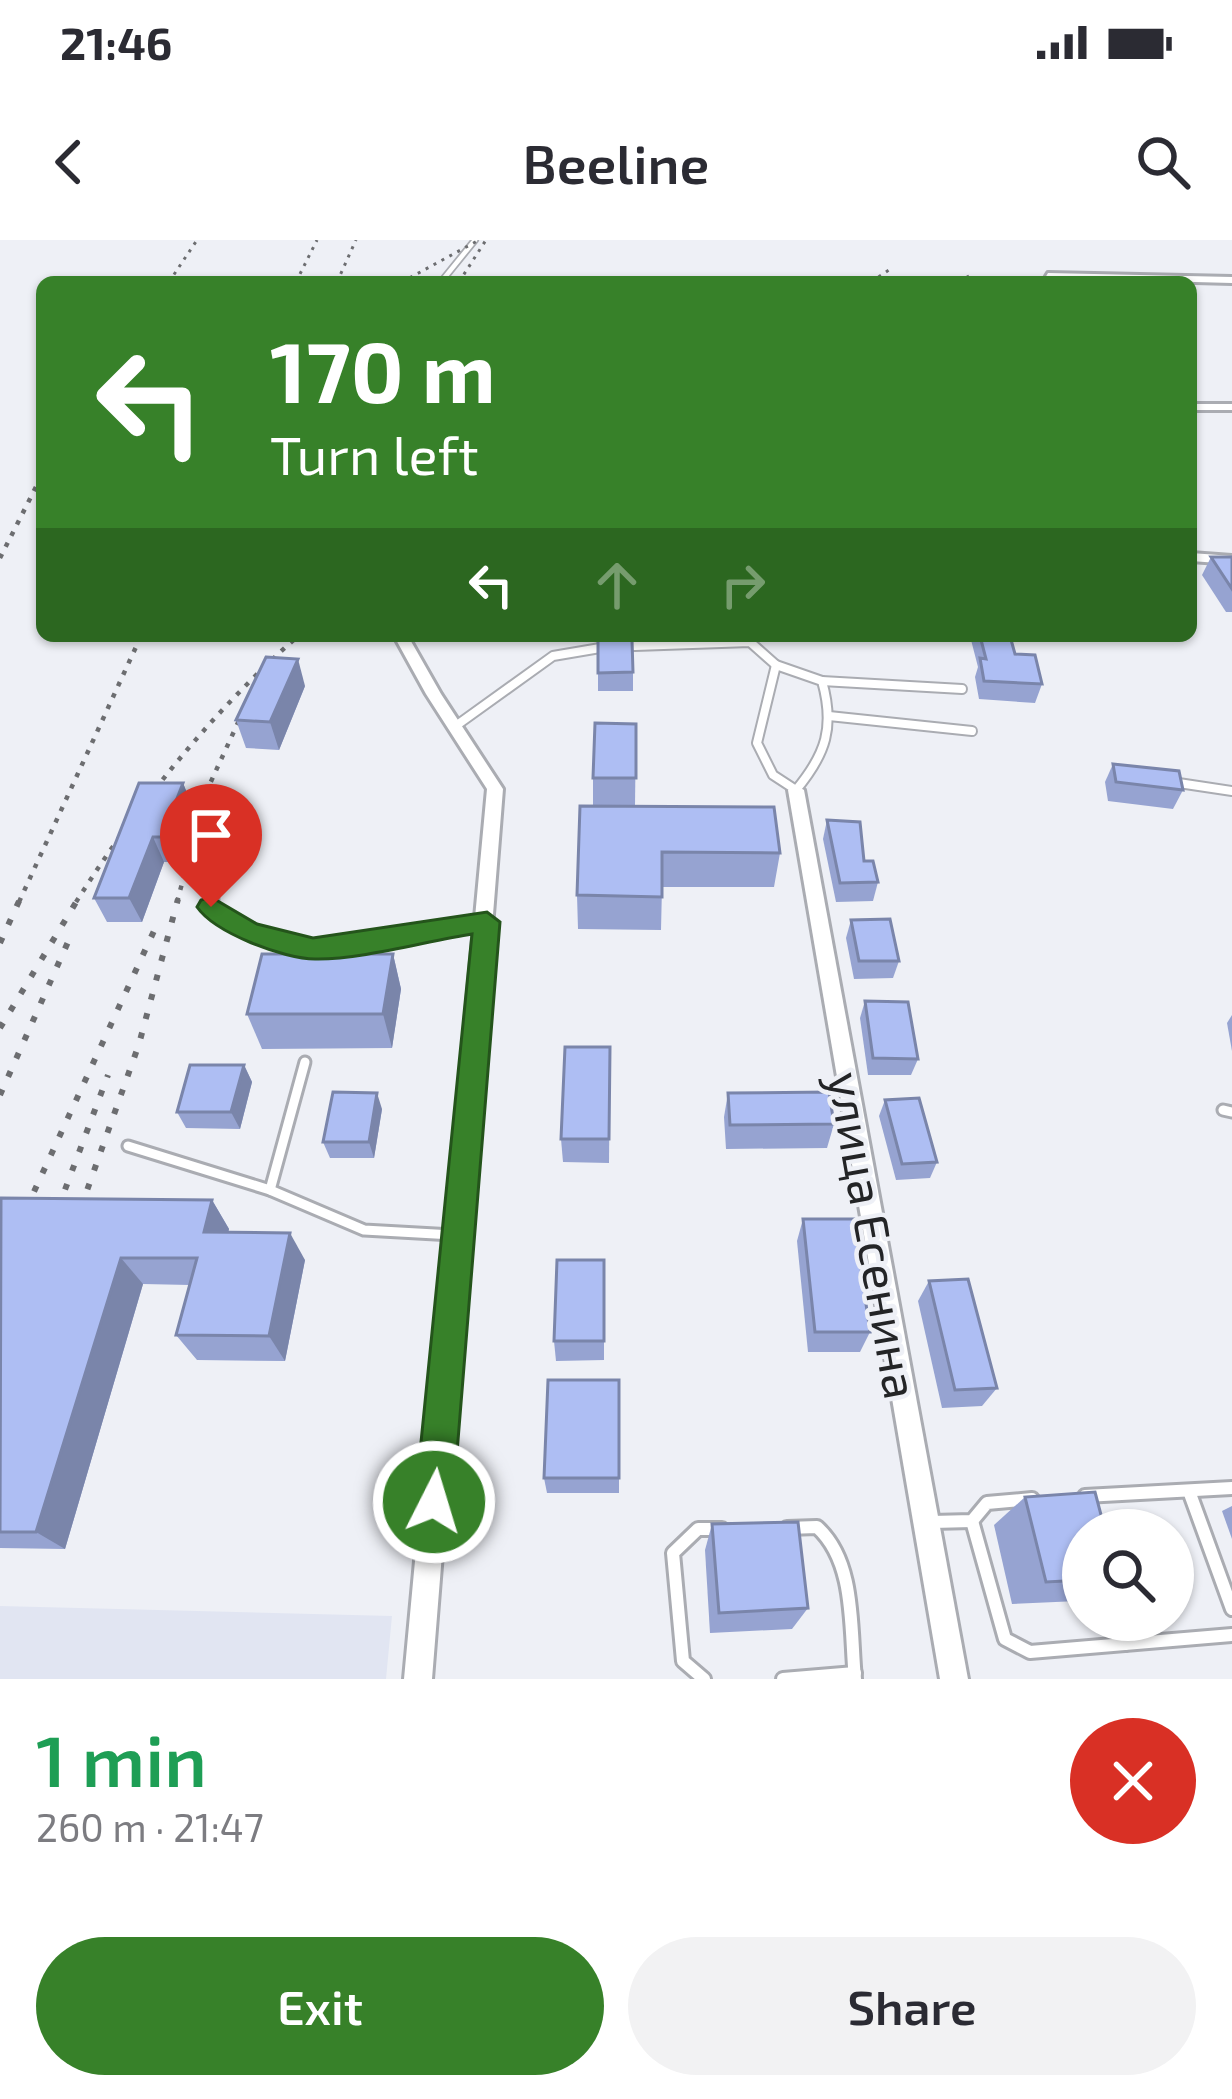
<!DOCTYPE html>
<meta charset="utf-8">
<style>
:root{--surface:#fff;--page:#f2f2f3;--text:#2b2b33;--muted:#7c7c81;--accent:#378129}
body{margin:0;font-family:"Exo 2",sans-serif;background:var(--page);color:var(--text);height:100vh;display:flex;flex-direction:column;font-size:45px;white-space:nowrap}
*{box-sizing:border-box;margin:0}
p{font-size:39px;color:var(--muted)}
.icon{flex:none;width:66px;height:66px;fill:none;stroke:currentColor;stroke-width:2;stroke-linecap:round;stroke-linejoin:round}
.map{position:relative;height:1439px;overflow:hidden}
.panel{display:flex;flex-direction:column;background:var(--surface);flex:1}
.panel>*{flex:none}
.guide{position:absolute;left:36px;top:36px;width:1161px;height:366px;border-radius:18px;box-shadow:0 3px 9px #0004;background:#378129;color:#fff;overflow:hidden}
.tools{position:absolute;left:1062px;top:1269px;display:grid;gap:24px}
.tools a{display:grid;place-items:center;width:132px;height:132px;border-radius:50%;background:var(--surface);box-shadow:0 3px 9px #0004;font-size:60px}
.pin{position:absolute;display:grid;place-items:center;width:102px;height:102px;color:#fff;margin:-123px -51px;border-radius:50% 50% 50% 0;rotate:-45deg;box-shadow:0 0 12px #0007}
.pin .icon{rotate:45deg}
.me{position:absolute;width:132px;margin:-66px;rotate:5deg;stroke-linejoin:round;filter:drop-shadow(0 0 9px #0008)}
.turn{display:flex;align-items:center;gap:42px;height:252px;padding:0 36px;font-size:54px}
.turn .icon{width:156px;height:156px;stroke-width:2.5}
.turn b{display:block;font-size:84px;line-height:102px}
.lanes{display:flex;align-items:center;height:114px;padding:0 36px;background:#0003;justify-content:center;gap:60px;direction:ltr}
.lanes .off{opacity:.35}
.round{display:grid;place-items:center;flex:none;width:126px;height:126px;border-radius:63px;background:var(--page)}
.overview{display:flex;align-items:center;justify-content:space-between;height:204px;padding:0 36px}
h1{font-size:72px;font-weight:600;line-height:90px;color:#1e9e55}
.primary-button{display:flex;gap:24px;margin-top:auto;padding:24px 36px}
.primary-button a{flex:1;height:138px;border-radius:72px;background:var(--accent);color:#fff;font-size:48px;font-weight:600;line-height:138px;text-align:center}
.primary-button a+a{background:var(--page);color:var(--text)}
.status{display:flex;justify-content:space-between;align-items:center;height:84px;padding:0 60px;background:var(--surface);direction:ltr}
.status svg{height:33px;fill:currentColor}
header{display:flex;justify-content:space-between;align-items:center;height:156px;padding:0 36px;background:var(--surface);font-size:54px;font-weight:600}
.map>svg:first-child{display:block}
.built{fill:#e1e5f2}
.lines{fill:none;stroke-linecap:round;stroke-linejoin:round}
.lane-far3-casing{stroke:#aaacb2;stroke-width:8}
.lane-far2-casing{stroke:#aaacb2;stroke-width:12}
.lane-far1-casing{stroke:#aaacb2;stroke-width:15}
.lane-casing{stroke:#aaacb2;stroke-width:18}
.street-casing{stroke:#aaacb2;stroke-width:6}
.lane-far3{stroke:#fff;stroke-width:4.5}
.lane-far2{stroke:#fff;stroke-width:8}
.lane-far1{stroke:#fff;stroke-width:9}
.lane{stroke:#fff;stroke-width:12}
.street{fill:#fff;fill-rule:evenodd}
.rail-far3{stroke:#6c6d70;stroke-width:3;stroke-dasharray:3 6;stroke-linecap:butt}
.rail-far2{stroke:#6c6d70;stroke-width:4.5;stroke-dasharray:4.5 8;stroke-linecap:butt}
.rail-far1{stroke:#6c6d70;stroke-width:6;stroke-dasharray:6 14;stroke-linecap:butt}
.rail{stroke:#6c6d70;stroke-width:8;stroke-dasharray:8 16;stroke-linecap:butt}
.wall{fill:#96a3d1}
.shaded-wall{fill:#7a85aa}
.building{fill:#aebef3;stroke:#7a85aa;stroke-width:3}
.route{fill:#378129;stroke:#24541b;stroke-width:3}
.labels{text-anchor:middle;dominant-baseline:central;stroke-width:9;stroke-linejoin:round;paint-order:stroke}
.near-street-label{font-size:48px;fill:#232426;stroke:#eef0f6}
</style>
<div class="status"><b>21:46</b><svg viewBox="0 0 49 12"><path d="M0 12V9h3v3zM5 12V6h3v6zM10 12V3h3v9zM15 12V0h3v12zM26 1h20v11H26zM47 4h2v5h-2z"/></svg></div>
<header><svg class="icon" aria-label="back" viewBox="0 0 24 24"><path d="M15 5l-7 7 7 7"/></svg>Beeline<svg class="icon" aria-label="search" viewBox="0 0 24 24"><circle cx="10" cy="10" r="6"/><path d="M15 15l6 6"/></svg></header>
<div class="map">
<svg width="1232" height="1439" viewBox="0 0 1232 1439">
<rect width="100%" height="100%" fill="#eef0f6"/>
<path class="built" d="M0,1366L392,1376L386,1439H0Z"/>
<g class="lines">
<g class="lane-far3-casing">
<path id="lane-far3" d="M441,42L475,0"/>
</g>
<g class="lane-far2-casing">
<g id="lane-far2">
<path d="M776,425L822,441C835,487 826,514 796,550L773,535L757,503Z"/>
<path d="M822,441L962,449"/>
<path d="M829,476L972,491"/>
<path d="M457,485L553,416L606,407L750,402L776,425"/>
<path d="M1172,542L1232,551"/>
<path d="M212,662L225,602"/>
</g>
</g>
<g class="lane-far1-casing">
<g id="lane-far1">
<path d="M213,659L211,667L249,692L313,709L482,683"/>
<path d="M1223,870L1232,872"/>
<path d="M128,906L270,950L364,990L453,995"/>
<path d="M270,950L305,822"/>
</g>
</g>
<g class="lane-casing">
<g id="lane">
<path d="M1189,1251L1232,1369"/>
<path d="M1085,1256L1232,1248"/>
<path d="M972,1281L1005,1399L1030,1412L1232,1395"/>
<path d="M932,1282L972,1281L987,1263L1032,1259"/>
<path d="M787,1288L817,1287C856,1322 850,1389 855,1439"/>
<path d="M1118,1380L1125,1404"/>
<path d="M704,1439L683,1421L673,1313L698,1289H722"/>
<path d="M783,1439L855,1433"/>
</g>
</g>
<g class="street-casing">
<g id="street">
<path d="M1048,33L1232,37V43L1045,38Z"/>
<rect x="1191" y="164" width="41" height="6"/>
<path d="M1191,313L1232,316V324L1191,321Z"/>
<path d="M394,396H408L441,454L503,549L432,1439H404L487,549L426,454Z"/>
<path d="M796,545L804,550L968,1439H940L788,550Z"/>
</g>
</g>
<use href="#lane-far3" class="lane-far3"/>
<use href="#lane-far2" class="lane-far2"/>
<use href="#lane-far1" class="lane-far1"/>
<use href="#lane" class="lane"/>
<use href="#street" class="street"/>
<g class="rail-far3">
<path d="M169,42L197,0"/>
<path d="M296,42L317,0"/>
<path d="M337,42L356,0"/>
<path d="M402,42L479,0"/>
<path d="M459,42L486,0"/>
<path d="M871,42L892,28"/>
<path d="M959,42L969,36"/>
</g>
<g class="rail-far2">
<path d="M0,318L42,235"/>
<path d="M19,662L141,396"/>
<path d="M76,662C139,563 210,474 298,396"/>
<path d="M177,662L208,548L258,439"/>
</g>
<g class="rail-far1">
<path d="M0,703L20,659"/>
<path d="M0,788L78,659"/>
<path d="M0,855L72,693"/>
<path d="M51,987L108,835"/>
<path d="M74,987L139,804L178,659"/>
<path d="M9,1006L159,680"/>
</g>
<path class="rail" d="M0,1025L10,1003"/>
</g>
<g class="wall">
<path d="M1211,317H1232V372H1226L1202,335Z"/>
<path d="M970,396H1010L1015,414L1042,444L1035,463L979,459L975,437L978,427Z"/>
<path d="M598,400L633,432V451H598Z"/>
<path d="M305,446L279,510L246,508L236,480Z"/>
<path d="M636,484L635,566H593V538Z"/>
<path d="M1113,524L1183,550L1173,569L1108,561L1105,542Z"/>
<path d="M183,543L193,568L173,622H164L142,682H107L94,658Z"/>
<path d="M580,566L780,613L774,647H662L661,690L578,689L577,655Z"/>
<path d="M827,580L864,621L878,642L873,661L836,662L823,599Z"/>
<path d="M851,680L899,721L893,738L854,739L846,698Z"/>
<path d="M393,714L401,749L392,808L262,809L247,774Z"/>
<path d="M865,761L918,819L911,835H868L860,778Z"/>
<path d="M1232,775V811L1227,783Z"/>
<path d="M610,807L609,923L563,922L561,899Z"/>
<path d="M244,825L252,842L240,889L186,888L177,872Z"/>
<path d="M728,853L834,884L827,908L726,909L724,877Z"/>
<path d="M885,860L937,922L930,938L896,940L879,876Z"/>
<path d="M382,869L374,918H330L323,902Z"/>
<path d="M212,960L229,989L228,992L305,1020L285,1121L197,1120L176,1095L190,1045L143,1044L65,1309L0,1308V962Z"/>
<path d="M803,979L870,1092L860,1112H808L797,1001Z"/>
<path d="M604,1020V1120L556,1121L554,1101Z"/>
<path d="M929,1041L997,1148L982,1166L942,1168L918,1061Z"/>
<path d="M619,1140V1253H547L544,1238Z"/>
<path d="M1025,1257L1083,1290V1358L1078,1361L1012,1364L994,1285Z"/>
<path d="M1232,1266V1299L1222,1271Z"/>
<path d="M712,1284L808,1368L792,1389L710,1393L705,1310Z"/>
</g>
<g class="shaded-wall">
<path d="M298,419L305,446L279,510L270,482Z"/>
<path d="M183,543L193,568L173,622L162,597Z"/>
<path d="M153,597L164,622L142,682L129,658Z"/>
<path d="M393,714L401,749L392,808L383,774Z"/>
<path d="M244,825L252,842L240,889L231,872Z"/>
<path d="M377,853L382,869L374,918L369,902Z"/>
<path d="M212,960L229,989L222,1019L204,992Z"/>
<path d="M290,993L305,1020L285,1121L269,1096Z"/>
<path d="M121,1018L143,1044L65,1309L36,1292Z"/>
</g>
<g class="building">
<path d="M1211,317H1232V349Z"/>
<path d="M980,396H1010L1015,414L1035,415L1042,444L984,441L980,418L986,419Z"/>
<path d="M598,400H632L633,432L598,433Z"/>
<path d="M266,417L298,419L270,482L236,480Z"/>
<path d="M595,483L636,484V538H593Z"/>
<path d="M1113,524L1179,531L1183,550L1116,542Z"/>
<path d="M139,543H183L162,597H153L129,658H94Z"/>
<path d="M580,566L774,567L780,613L662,612V657L577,655Z"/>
<path d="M827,580L860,582L864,621H873L878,642L840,643Z"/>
<path d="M890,679L899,721H859L851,680Z"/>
<path d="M262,714H393L383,774H247Z"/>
<path d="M865,761L908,762L918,819L873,818Z"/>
<path d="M565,807H610L609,899H561Z"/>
<path d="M190,825H244L231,872H177Z"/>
<path d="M333,852L377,853L369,902H323Z"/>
<path d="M829,852L834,884L730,885L728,853Z"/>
<path d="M919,858L937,922L902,924L885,860Z"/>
<path d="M1,958L212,960L204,992L290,993L269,1096L176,1095L197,1018H121L36,1292H0Z"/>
<path d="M803,979H854L870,1092H815Z"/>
<path d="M557,1020H604V1101H554Z"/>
<path d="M968,1039L997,1148L955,1150L929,1041Z"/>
<path d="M548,1140H619V1238H544Z"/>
<path d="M1095,1252L1105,1290H1083V1340L1046,1342L1025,1257Z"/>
<path d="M798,1282L808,1368L719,1373L712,1284Z"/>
</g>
<path class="route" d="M211,657L257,684L313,698L487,672L500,682L453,1262L448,1275L434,1281L421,1275L415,1262L472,694C427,701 359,720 315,719C284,719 215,693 197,667L201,660Z"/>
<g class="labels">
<g class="near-street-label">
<text transform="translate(875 995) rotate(80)">улица Есенина</text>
</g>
</g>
</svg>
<div class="tools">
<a><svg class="icon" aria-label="search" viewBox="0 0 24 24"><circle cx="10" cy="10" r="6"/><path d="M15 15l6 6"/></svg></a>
</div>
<div class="pin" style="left:211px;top:667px;background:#d93025"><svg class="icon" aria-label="arrive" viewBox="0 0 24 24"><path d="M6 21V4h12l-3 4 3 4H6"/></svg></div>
<svg class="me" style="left:434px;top:1262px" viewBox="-20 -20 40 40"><circle r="17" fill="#378129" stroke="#fff" stroke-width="3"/><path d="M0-11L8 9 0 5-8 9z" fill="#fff"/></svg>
<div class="guide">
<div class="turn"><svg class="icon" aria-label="left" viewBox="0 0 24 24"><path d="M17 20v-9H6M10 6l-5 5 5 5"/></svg><div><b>170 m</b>Turn left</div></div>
<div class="lanes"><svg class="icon" aria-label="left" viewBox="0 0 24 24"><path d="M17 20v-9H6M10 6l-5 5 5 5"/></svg><svg class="icon off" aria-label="ahead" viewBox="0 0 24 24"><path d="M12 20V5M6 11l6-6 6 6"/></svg><svg class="icon off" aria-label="right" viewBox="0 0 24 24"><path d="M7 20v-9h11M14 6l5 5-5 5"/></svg></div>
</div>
</div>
<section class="panel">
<div class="overview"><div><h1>1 min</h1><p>260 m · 21:47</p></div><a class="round" style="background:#d93025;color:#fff"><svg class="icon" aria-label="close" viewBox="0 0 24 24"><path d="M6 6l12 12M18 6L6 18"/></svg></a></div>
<div class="primary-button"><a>Exit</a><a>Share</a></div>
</section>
